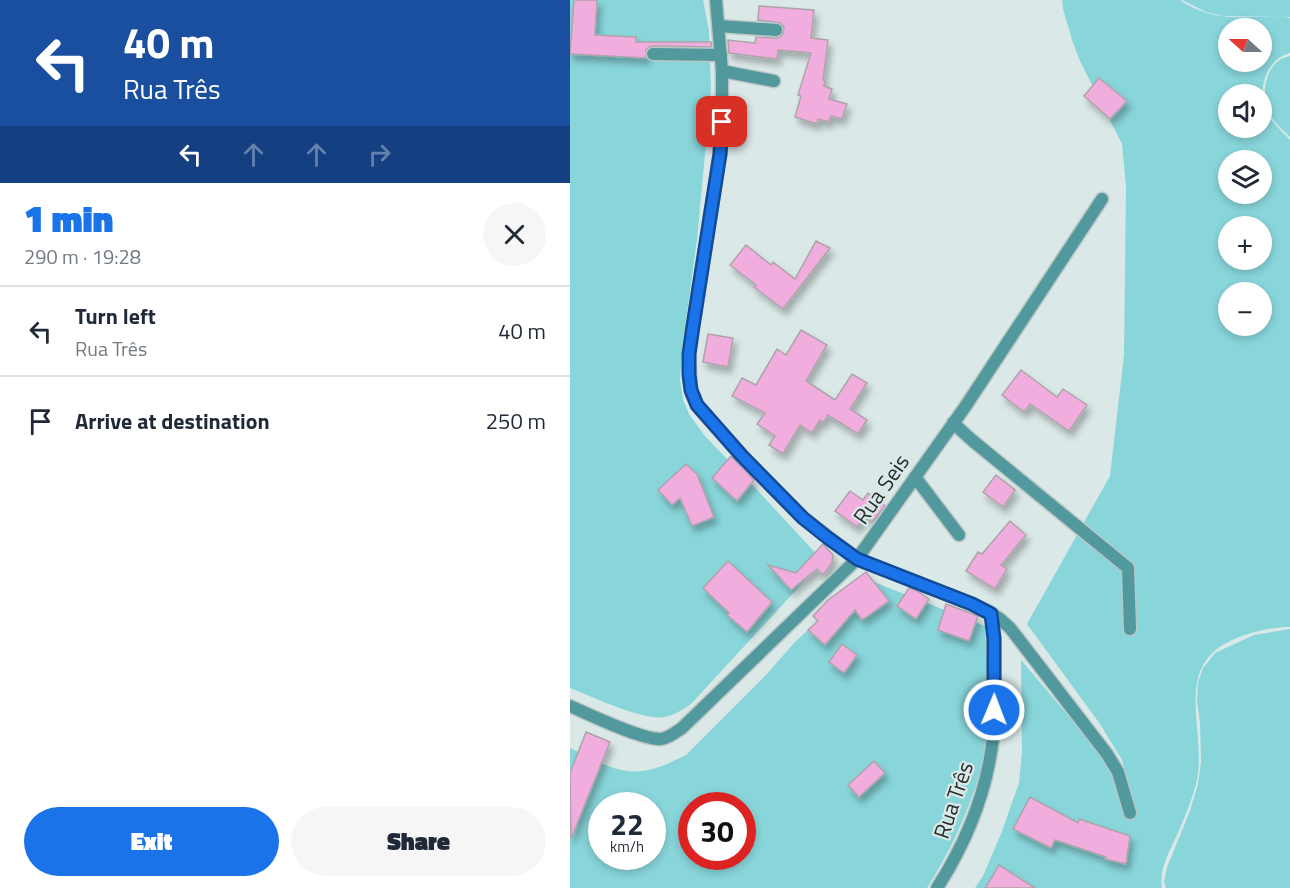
<!DOCTYPE html>
<meta charset="utf-8">
<style>
:root{--surface:#fff;--page:#f6f6f7;--text:#1f2937;--muted:#747a83;--line:#e0e1e3;--accent:#1a73e8}
body{margin:0;font-family:"Titillium Web",sans-serif;background:var(--page);color:var(--text);height:100vh;display:flex;flex-direction:column;font-size:22px;white-space:nowrap}
*{box-sizing:border-box;margin:0}
p{font-size:20px;color:var(--muted)}
.icon{flex:none;width:33px;height:33px;fill:none;stroke:currentColor;stroke-width:2;stroke-linecap:round;stroke-linejoin:round}
.map{position:relative;flex:1;overflow:hidden}
.details{display:flex;flex-direction:column;background:var(--surface);width:570px}
.details>*{flex:none}
.top-card{background:#1a4fa0;color:#fff;overflow:hidden}
.needle{width:39px;rotate:291deg}
.buttons{position:absolute;left:648px;top:18px;display:grid;gap:12px}
.buttons a{display:grid;place-items:center;width:54px;height:54px;border-radius:50%;background:var(--surface);box-shadow:0 3px 9px #0003;font-size:30px}
.speed{position:absolute;left:18px;top:792px;display:flex;gap:12px;font-size:30px;font-weight:700;text-align:center}
.speed>*{display:grid;place-content:center;width:78px;height:78px;border-radius:50%;background:var(--surface);box-shadow:0 3px 9px #0003;line-height:1}
.speed small{font-size:15px;font-weight:400}
.speed .limit{border:9px solid #d22;background:#fff;color:#111}
.pin{position:absolute;display:grid;place-items:center;width:51px;height:51px;color:#fff;margin:-26px;border-radius:12px;box-shadow:0 3px 9px #0006}
.me{position:absolute;width:66px;margin:-33px;rotate:1deg;stroke-linejoin:round;filter:drop-shadow(0 0 4px #0008)}
.turn{display:flex;align-items:center;gap:21px;height:126px;padding:0 24px;font-size:27px}
.turn .icon{width:78px;height:78px;stroke-width:2.5}
.turn b{display:block;font-size:42px;line-height:51px}
.lanes{display:flex;align-items:center;height:57px;padding:0 24px;background:#0003;justify-content:center;gap:30px;direction:ltr}
.lanes .off{opacity:.35}
.round{display:grid;place-items:center;flex:none;width:63px;height:63px;border-radius:32px;background:var(--page)}
.headline{display:flex;align-items:center;justify-content:space-between;height:102px;padding:0 24px}
h1{font-size:36px;font-weight:800;line-height:45px;color:var(--accent)}
.primary-button{display:flex;gap:12px;margin-top:auto;padding:12px 24px}
.primary-button a{flex:1;height:69px;border-radius:36px;background:var(--accent);color:#fff;font-size:24px;font-weight:800;line-height:69px;text-align:center}
.primary-button a+a{background:var(--page);color:var(--text)}
ul{padding:0;list-style:none}
li{display:flex;align-items:center;gap:18px;height:90px;padding:0 24px;border-top:2px solid var(--line)}
li div{flex:1}
li b{display:block;font-size:22px}
li em{font-style:normal}
main{display:flex;flex:1;min-height:0}
.map>svg:first-child{display:block}
.green{fill:#88d5da;fill-rule:evenodd}
.building{fill:#f0addd;stroke:#ada4aa;stroke-width:1.5;filter:url(#shadow)}
.lines{fill:none;stroke-linecap:round;stroke-linejoin:round}
.street-casing{stroke:#bbc6c6;stroke-width:15}
.street{stroke:#52999d;stroke-width:12}
.route-casing{stroke:#114b97;stroke-width:15}
.route{stroke:#1a73e8;stroke-width:10}
.labels{text-anchor:middle;dominant-baseline:central;stroke-width:4.5;stroke-linejoin:round;paint-order:stroke}
.street-label{font-size:22px;fill:#282d2d;stroke:#dbe8e8}
</style>
<main>
<section class="details">
<div class="top-card">
<div class="turn"><svg class="icon" aria-label="left" viewBox="0 0 24 24"><path d="M17 20v-9H6M10 6l-5 5 5 5"/></svg><div><b>40 m</b>Rua Três</div></div>
<div class="lanes"><svg class="icon" aria-label="left" viewBox="0 0 24 24"><path d="M17 20v-9H6M10 6l-5 5 5 5"/></svg><svg class="icon off" aria-label="ahead" viewBox="0 0 24 24"><path d="M12 20V5M6 11l6-6 6 6"/></svg><svg class="icon off" aria-label="ahead" viewBox="0 0 24 24"><path d="M12 20V5M6 11l6-6 6 6"/></svg><svg class="icon off" aria-label="right" viewBox="0 0 24 24"><path d="M7 20v-9h11M14 6l5 5-5 5"/></svg></div>
</div>
<div class="headline"><div><h1>1 min</h1><p>290 m · 19:28</p></div><a class="round"><svg class="icon" aria-label="close" viewBox="0 0 24 24"><path d="M6 6l12 12M18 6L6 18"/></svg></a></div>
<ul>
<li><svg class="icon" aria-label="left" viewBox="0 0 24 24"><path d="M17 20v-9H6M10 6l-5 5 5 5"/></svg><div><b>Turn left</b><p>Rua Três</p></div><em>40 m</em></li>
<li><svg class="icon" aria-label="arrive" viewBox="0 0 24 24"><path d="M6 21V4h12l-3 4 3 4H6"/></svg><div><b>Arrive at destination</b></div><em>250 m</em></li>
</ul>
<div class="primary-button"><a>Exit</a><a>Share</a></div>
</section>
<div class="map">
<svg width="720" height="888" viewBox="0 0 720 888">
<defs>
<filter id="shadow"><feDropShadow dx="3.5" dy="6" stdDeviation="3" flood-color="#0004"/></filter>
</defs>
<rect width="100%" height="100%" fill="#dbe8e8"/>
<g class="green">
<path d="M0,0H133L139,31L141,88L127,240L112,349L110,379L113,400L119,414L134,435L190,493L251,559L238,577L121,704C113,709 105,715 95,717C73,721 23,697 0,688Z"/>
<path d="M492,0H610C615,4 620,6 626,9C658,23 687,14 720,18V53C696,59 687,90 696,111C701,122 712,131 720,140V627C700,627 681,632 662,640C600,668 639,734 626,784C622,799 616,814 610,828C603,846 588,867 592,888H405L413,876L431,834L449,783L452,752L451,660L529,752L540,771L548,789L556,816L566,812L552,760L530,724L457,624L540,476L554,355L556,186L552,144L510,61L503,43L493,9ZM658,28H692V62H658ZM658,94H692V128H658ZM658,160H692V194H658ZM658,226H692V260H658ZM658,292H692V326H658Z"/>
<path d="M612,0H720V17L653,16L636,12Z"/>
<path d="M720,56V137C714,131 705,124 701,116C691,99 693,70 711,59C711,59 719,56 720,56Z"/>
<path d="M294,578L415,626C417,661 421,700 418,736C416,753 411,769 406,785C394,821 378,855 357,888H0V748C18,756 38,769 57,771C78,774 98,764 116,755L196,675L224,643ZM32,806H82V856H32ZM122,806H172V856H122Z"/>
<path d="M720,629V888H596L594,882L597,867L620,811L628,784L631,762L630,723L627,701L628,683L633,668L645,653L684,635Z"/>
</g>
<g class="building">
<path d="M4,0H27L25,35L66,37V42H141L142,47L83,46L79,47L76,50V58L0,54Z"/>
<path d="M189,6L244,10L241,38L258,40L253,80L255,81L254,86L262,89L259,99L277,104L272,119L261,116L259,122L248,119L247,124L225,117L231,96L228,95L241,53L208,50L207,59L159,53L158,40L185,43L186,37L206,38L210,37L213,34L214,27L210,23L188,20Z"/>
<path d="M529,78L557,101L540,119L514,96Z"/>
<path d="M246,241L260,248L213,309L184,287L186,285L160,265L176,245L201,265L203,262L225,279Z"/>
<path d="M231,330L257,345L236,381L265,400L282,374L297,383L280,409L297,420L288,434L258,415L253,423L250,420L242,433L230,425L213,454L199,445L205,436L187,424L195,413L162,396L172,378L186,385L207,349L216,355Z"/>
<path d="M138,334L163,338L158,367L133,362Z"/>
<path d="M451,370L487,397L493,389L517,405L499,431L460,404L454,412L432,395Z"/>
<path d="M161,456L184,480L167,501L142,478Z"/>
<path d="M116,464L127,474L144,517L122,526L110,498L102,505L88,490Z"/>
<path d="M426,475L445,490L433,507L413,492Z"/>
<path d="M280,491L293,500L298,493L315,506L303,521L296,515L287,527L265,511Z"/>
<path d="M440,521L456,535L431,565L437,569L425,589L396,571L408,552L412,554Z"/>
<path d="M253,544L263,555L262,563L253,575L247,569L221,590L198,565L226,573Z"/>
<path d="M158,561L202,602L177,632L157,615L159,613L133,588Z"/>
<path d="M296,572L319,601L292,620L285,610L255,645L238,630L248,621L243,616L258,600Z"/>
<path d="M339,588L349,592L359,599L346,619L327,606Z"/>
<path d="M376,604L408,616L399,641L368,630Z"/>
<path d="M272,644L287,655L274,673L259,662Z"/>
<path d="M16,732L40,742L1,839L0,773Z"/>
<path d="M304,761L315,773L289,797L278,785Z"/>
<path d="M460,797L508,823L509,819L560,836L556,864L535,859L536,857L485,840L481,848L443,829Z"/>
<path d="M429,865L465,888H415Z"/>
</g>
<g class="lines">
<g class="street-casing">
<g id="street">
<path d="M146,0L152,71V106L150,154L123,326L119,354L121,391L127,405L172,456L233,518L287,559L402,604L418,611L430,619L440,628L447,637L537,754L548,772L560,813"/>
<path d="M149,26L206,30"/>
<path d="M83,54L151,55"/>
<path d="M152,71L204,81"/>
<path d="M383,423L403,441L558,568L560,629"/>
<path d="M345,477L389,535"/>
<path d="M0,706C20,715 72,740 91,739C99,738 106,732 112,728L287,559L395,407L532,199"/>
<path d="M367,888C396,843 417,791 423,738C425,720 424,701 424,683C424,660 426,636 421,614"/>
</g>
</g>
<use href="#street" class="street"/>
</g>
<g class="lines">
<g class="route-casing">
<path id="route" d="M152,122L150,154L123,326L119,354V375L121,390L127,405L172,456L233,518L258,538L287,559L402,604L421,614L424,639V710"/>
</g>
<use href="#route" class="route"/>
</g>
<g class="labels">
<g class="street-label">
<text transform="translate(311 489) rotate(-55)">Rua Seis</text>
<text transform="translate(383 800) rotate(-71)">Rua Três</text>
</g>
</g>
</svg>
<div class="buttons">
<a><svg class="needle" viewBox="-14 -14 28 28"><path d="M0-13l5 13h-10z" fill="#e53935"/><path d="M0 13l5-13h-10z" fill="#747a83"/></svg></a>
<a><svg class="icon" aria-label="sound" viewBox="0 0 24 24"><path d="M4 9h4l5-4v14l-5-4H4zM17 9q2 3 0 6"/></svg></a>
<a><svg class="icon" aria-label="layers" viewBox="0 0 24 24"><path d="M12 4l9 5-9 5-9-5zM3 14l9 5 9-5"/></svg></a>
<a>+</a>
<a>−</a>
</div>
<div class="speed"><div>22<small>km/h</small></div><div class="limit">30</div></div>
<div class="pin" style="left:152px;top:122px;background:#d93025"><svg class="icon" aria-label="arrive" viewBox="0 0 24 24"><path d="M6 21V4h12l-3 4 3 4H6"/></svg></div>
<svg class="me" style="left:424px;top:710px" viewBox="-20 -20 40 40"><circle r="17" fill="#1a73e8" stroke="#fff" stroke-width="3"/><path d="M0-11L8 9 0 5-8 9z" fill="#fff"/></svg>
</div>
</main>
